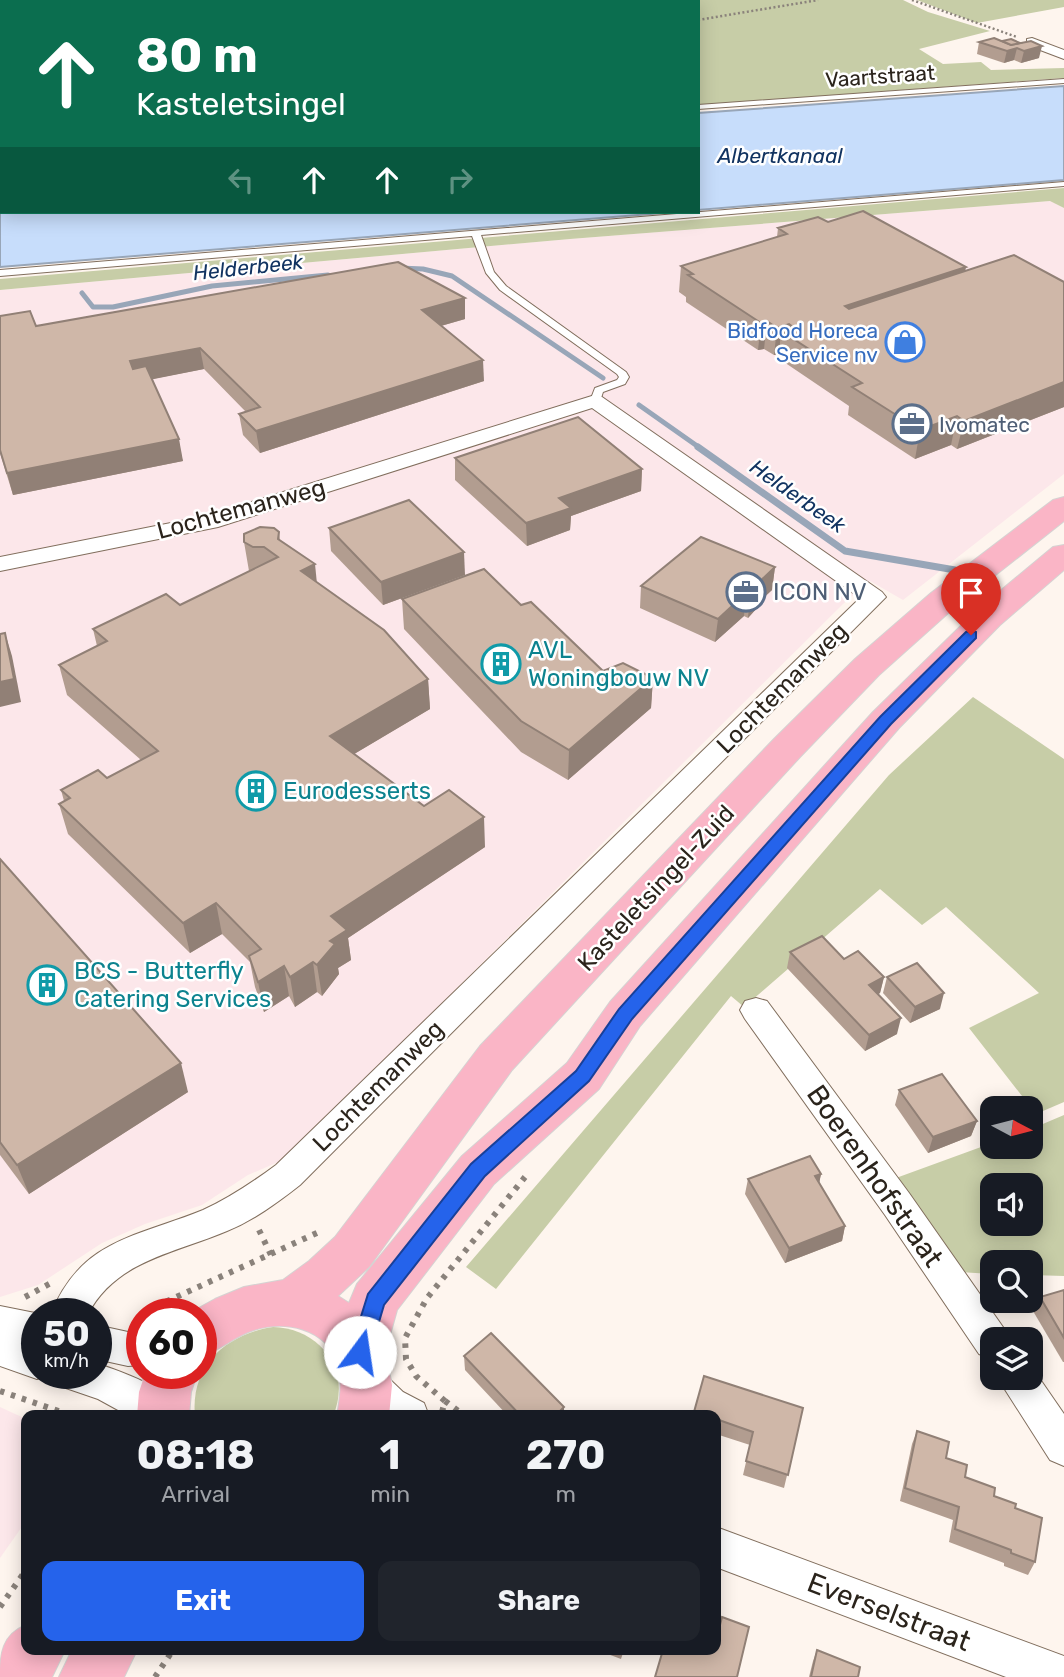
<!DOCTYPE html>
<style>
:root{--surface:#171b24;--page:#20242c;--text:#f1f3f6;--muted:#9ea1a6;--accent:#2563eb}
body{margin:0;font-family:Rubik,sans-serif;background:var(--page);color:var(--text);height:100vh;display:flex;flex-direction:column;font-size:26px;white-space:nowrap}
*{box-sizing:border-box;margin:0}
p{font-size:23px;color:var(--muted)}
.icon{flex:none;width:38px;height:38px;fill:none;stroke:currentColor;stroke-width:2;stroke-linecap:round;stroke-linejoin:round}
.map{position:relative;flex:1;overflow:hidden}
.drawer{position:absolute;left:21px;top:1410px;width:700px;height:245px;display:flex;flex-direction:column;background:var(--surface);border-radius:14px;box-shadow:0 4px 18px #0003}
.drawer>*{flex:none}
.banner{position:absolute;left:0px;top:0px;width:700px;height:214px;box-shadow:0 4px 18px #0003;background:#0b6e4f;color:#fff;overflow:hidden}
.needle{width:46px;rotate:97deg}
.tools{position:absolute;left:980px;top:1096px;display:grid;gap:14px}
.tools a{display:grid;place-items:center;width:63px;height:63px;border-radius:14px;background:var(--surface);box-shadow:0 4px 18px #0003;font-size:35px}
.speed{position:absolute;left:21px;top:1298px;display:flex;gap:14px;font-size:35px;font-weight:700;text-align:center}
.speed>*{display:grid;place-content:center;width:91px;height:91px;border-radius:50%;background:var(--surface);box-shadow:0 4px 18px #0003;line-height:1}
.speed small{font-size:18px;font-weight:400}
.speed .limit{border:10px solid #d22;background:#fff;color:#111}
.pin{position:absolute;display:grid;place-items:center;width:60px;height:60px;color:#fff;margin:-72px -30px;border-radius:50% 50% 50% 0;rotate:-45deg;box-shadow:0 0 7px #0007}
.pin .icon{rotate:45deg}
.me{position:absolute;width:77px;margin:-38px;rotate:14deg;stroke-linejoin:round;filter:drop-shadow(0 0 5px #0008)}
.turn{display:flex;align-items:center;gap:24px;height:147px;padding:0 21px;font-size:32px}
.turn .icon{width:91px;height:91px;stroke-width:2.5}
.turn b{display:block;font-size:49px;line-height:60px}
.lanes{display:flex;align-items:center;height:66px;padding:0 21px;background:#0003;justify-content:center;gap:35px;direction:ltr}
.lanes .off{opacity:.35}
.eta{display:flex;justify-content:space-evenly;align-items:center;height:119px;text-align:center}
.eta b{font-size:42px;font-weight:700;line-height:49px}
.button{display:flex;gap:14px;margin-top:auto;padding:14px 21px}
.button a{flex:1;height:80px;border-radius:14px;background:var(--accent);color:#fff;font-size:28px;font-weight:700;line-height:80px;text-align:center}
.button a+a{background:var(--page);color:var(--text)}
.map>svg:first-child{display:block}
.industrial{fill:#fce7ea}
.green{fill:#c7cda7;fill-rule:evenodd}
.water{fill:#c7ddfb;stroke:#98a6b8;stroke-width:2}
.lines{fill:none;stroke-linecap:round;stroke-linejoin:round}
.stream-far1{stroke:#98a6b8;stroke-width:5}
.stream{stroke:#98a6b8;stroke-width:7}
.service-casing{stroke:#816e5d;stroke-width:2}
.minor-casing{stroke:#816e5d;stroke-width:2}
.primary-casing{stroke:#d5d3d2;stroke-width:2}
.path-far1{stroke:#8a827b;stroke-width:2.5;stroke-dasharray:2 2.5;stroke-linecap:butt}
.path{stroke:#8a827b;stroke-width:6;stroke-dasharray:4.5 7;stroke-linecap:butt}
.service{fill:#fff;fill-rule:evenodd}
.minor{fill:#fff;fill-rule:evenodd}
.primary{fill:#fab5c6;fill-rule:evenodd}
.wall{fill:#b29d90}
.shaded-wall{fill:#918076}
.building{fill:#cfb7a8;stroke:#918076;stroke-width:2}
.route{fill:#2563eb;stroke:#184099;stroke-width:2}
.labels{text-anchor:middle;dominant-baseline:central;stroke-width:5;stroke-linejoin:round;paint-order:stroke}
.far-street-label{font-size:21px;fill:#2b241c;stroke:#fff}
.far-water-label{font-size:21px;font-style:italic;fill:#113361;stroke:#fff}
.far-shop-label{font-size:21px;fill:#366cbe;stroke:#fff;text-anchor:end}
.far-service-label{font-size:21px;fill:#4e5e75;stroke:#fff;text-anchor:start}
.street-label{font-size:24px;fill:#2b241c;stroke:#fff}
.service-label{font-size:24px;fill:#4e5e75;stroke:#fff;text-anchor:start}
.culture-label{font-size:24px;fill:#0d838f;stroke:#fff;text-anchor:start}
.near-street-label{font-size:28px;fill:#2b241c;stroke:#fff}
</style>
<div class="map">
<svg width="1064" height="1677" viewBox="0 0 1064 1677">
<rect width="100%" height="100%" fill="#fef5ee"/>
<g class="industrial">
<path d="M1051,201L1064,208V474L903,600L870,581L843,604L285,1159L248,1175L202,1205L145,1224L102,1243L38,1285L0,1297V290L570,239Z"/>
<path d="M0,1407L26,1419V1521L0,1558Z"/>
</g>
<g class="green">
<path d="M0,0H903L928,12L990,31L919,49L943,64L981,62L991,70L1064,68V78L698,105V2H2L0,156Z"/>
<path d="M917,0H1064V7L977,23Z"/>
<path d="M1064,188V208L1050,201L570,239L0,290V279Z"/>
<path d="M973,697L1064,759V1102L1036,1114L969,1028L1039,993L946,907L922,925L880,889L744,1007L731,996L496,1289L466,1267L889,775Z"/>
<path d="M1064,1115V1276L1031,1275V1262H992V1274L959,1272L896,1178L992,1143V1146H1031V1129ZM992,1185H1031V1223H992Z"/>
<path d="M273,1327C319,1328 353,1370 333,1416H195C190,1366 226,1334 273,1327Z"/>
</g>
<g class="water">
<path d="M1064,86V180L698,210V113Z"/>
<path d="M0,164L2,212H675L0,267Z"/>
</g>
<g class="lines">
<g class="stream-far1">
<path d="M400,268L423,269L452,276L603,378"/>
<path d="M82,293L93,307H113L212,286L328,275"/>
<path d="M639,405L700,448"/>
</g>
<path class="stream" d="M698,447L845,551L955,570"/>
<g class="service-casing">
<g id="service">
<path d="M1064,79V83L698,109V105Z"/>
<rect x="0" y="157" width="2" height="4"/>
<path d="M1064,182V186L481,235L494,272L506,286L626,372L629,377L625,384L603,392L600,401L595,404L590,401L595,388L617,380L619,377L617,374L500,290L486,273L472,236L0,276V270Z"/>
</g>
</g>
<g class="minor-casing">
<g id="minor">
<path d="M1032,38L1064,50V59L1027,45V39Z"/>
<path d="M595,395L602,397L882,592L886,597L300,1185C277,1203 254,1220 227,1231C176,1253 116,1260 88,1314H51C81,1239 137,1237 203,1210C229,1198 253,1182 276,1165L860,598L592,408L218,527L0,571V557L206,516Z"/>
<path d="M756,998L767,1001L909,1193L1005,1330L1009,1339H992V1359L979,1354L885,1215L745,1019L740,1010L745,1001Z"/>
<path d="M0,1306L40,1314H37V1374H49L37,1379L0,1366Z"/>
<path d="M96,1325L128,1332L142,1331V1365L128,1366L96,1359Z"/>
<path d="M96,1363C126,1374 166,1385 179,1416H129L98,1399L63,1387L57,1374H96Z"/>
<path d="M367,1365L380,1370L403,1392L424,1403L429,1416H374L354,1396L348,1383L354,1370Z"/>
<path d="M1031,1366L1064,1414V1466L1050,1460L997,1377H1031Z"/>
<path d="M716,1527L1064,1656V1677H1006L716,1567Z"/>
</g>
</g>
<g class="primary-casing">
<g id="primary">
<path d="M1064,497V521L955,607L879,675L800,757L512,1070L369,1267L338,1296L349,1303L357,1284L462,1156L567,1063L610,1002L873,712L976,611L1053,547L1064,545V570L1000,625L899,728L640,1026L599,1089L494,1184L397,1310L385,1353L392,1385L389,1416H337C340,1399 343,1379 337,1362C325,1328 285,1320 254,1330C235,1336 220,1350 201,1357V1314H188L215,1299L244,1287L283,1280L309,1261L335,1237L480,1046L774,739L855,659L931,593L1053,500Z"/>
<path d="M145,1374H197L191,1392L189,1416H137L139,1392Z"/>
<path d="M26,1625V1650H65L52,1677H0C0,1654 2,1635 26,1625Z"/>
<path d="M72,1650H137L124,1677H59Z"/>
</g>
</g>
<g class="path-far1">
<path d="M912,0L1017,37"/>
<path d="M698,20L818,0"/>
</g>
<g class="path">
<path d="M259,1230L271,1255"/>
<path d="M25,1297L51,1283"/>
<path d="M147,1314L163,1303L319,1232"/>
<path d="M0,1391L73,1416"/>
<path d="M445,1401L465,1416"/>
<path d="M442,1412L445,1401L416,1376L406,1359L405,1338L427,1298L525,1177"/>
<path d="M0,1607L26,1570"/>
<path d="M155,1677L173,1650"/>
</g>
<use href="#service" class="service"/>
<use href="#minor" class="minor"/>
<use href="#primary" class="primary"/>
</g>
<g class="wall">
<path d="M1002,41L1039,58L1021,63L1014,60L1004,63L977,54L979,42Z"/>
<path d="M828,222L965,271L1064,282V407L957,449L951,445L915,459L848,415L849,406L778,358L779,354L774,355L764,349L758,350L686,302V297L679,292L681,266L777,237L778,228Z"/>
<path d="M465,298V319L441,326L484,381L260,453L243,435L239,414L246,412L204,369L152,379L183,461L13,495L0,453V316L36,326Z"/>
<path d="M455,458L642,469L641,491L571,516L570,530L527,546L455,480Z"/>
<path d="M329,528L465,575L383,605L331,551Z"/>
<path d="M279,532L280,540L317,583L428,679L430,709L354,754L424,806L485,847L348,938L351,960L338,968L339,974L322,996L317,992L295,1007L289,996L264,1012L255,987L250,962L222,934L190,953L68,834L59,804L64,801L61,790L107,778L141,760L67,695L59,665L97,646L93,629L180,605L249,571L244,542Z"/>
<path d="M775,567L772,590L758,603L757,608L748,618L744,616L715,642L640,608L641,586Z"/>
<path d="M402,599L521,605L603,671L653,678L651,708L568,780L521,752L404,629Z"/>
<path d="M0,859L188,1092L29,1194L0,1155Z"/>
<path d="M790,952L844,959L884,977L880,993L878,994L897,1034L865,1051L787,968Z"/>
<path d="M887,977L940,1009L910,1023L883,993Z"/>
<path d="M899,1090L977,1121L971,1136L928,1153L895,1105Z"/>
<path d="M821,1174L819,1183L845,1226L842,1241L785,1263L745,1194L748,1179Z"/>
<path d="M1064,1290V1362H1063L1033,1311L1040,1297Z"/>
<path d="M464,1356L564,1407V1416H508L465,1370Z"/>
<path d="M803,1408L784,1488L743,1475L750,1445L716,1434V1416H693L694,1412Z"/>
<path d="M917,1431L946,1458L965,1477L1015,1508L1035,1562L1028,1575L1004,1566V1563L949,1542L953,1520L900,1501L912,1444Z"/>
<path d="M597,1650H624L621,1659Z"/>
<path d="M817,1650L858,1677H809L813,1661Z"/>
</g>
<g class="shaded-wall">
<path d="M1008,46L1017,48L1014,60L1004,63Z"/>
<path d="M1042,46L1039,58L1021,63L1024,51Z"/>
<path d="M966,267L961,294L841,333L845,306Z"/>
<path d="M465,298V319L423,331L422,310Z"/>
<path d="M767,321L764,349L758,350L761,323Z"/>
<path d="M789,324L788,335L781,331L779,354L774,355L777,328Z"/>
<path d="M200,348L204,369L134,383L130,361Z"/>
<path d="M483,360L484,381L260,453L256,431Z"/>
<path d="M1064,382V407L957,449L964,421Z"/>
<path d="M957,416L951,445L915,459L920,430Z"/>
<path d="M179,439L183,461L13,495L7,473Z"/>
<path d="M642,469L641,491L571,516L570,530L527,546L526,523L559,498Z"/>
<path d="M464,552L465,575L383,605L381,582Z"/>
<path d="M315,564L318,594L301,571Z"/>
<path d="M775,567L772,590L758,603L757,608L748,618L750,595L757,584Z"/>
<path d="M746,593L744,616L715,642L718,619Z"/>
<path d="M5,633L12,656L21,702L0,707V682Z"/>
<path d="M653,678L651,708L568,780L569,750Z"/>
<path d="M428,679L430,709L334,766L330,736Z"/>
<path d="M484,817L485,847L348,938L351,960L338,968L339,974L322,996L317,965L330,941L331,916Z"/>
<path d="M216,903L222,934L190,953L183,923Z"/>
<path d="M313,962L317,992L295,1007L290,977Z"/>
<path d="M284,966L289,996L264,1012L258,982Z"/>
<path d="M884,977L880,993L866,1001L869,985Z"/>
<path d="M944,993L940,1009L910,1023L915,1007Z"/>
<path d="M901,1018L897,1034L865,1051L869,1035Z"/>
<path d="M181,1063L188,1092L29,1194L17,1165Z"/>
<path d="M977,1121L971,1136L928,1153L933,1137Z"/>
<path d="M821,1174L818,1189L815,1176Z"/>
<path d="M845,1226L842,1241L785,1263L789,1248Z"/>
<path d="M564,1407V1416H555Z"/>
</g>
<g class="building">
<path d="M994,38L1011,45L1031,41L1042,46L1024,51L1017,48L1007,51L979,42Z"/>
<path d="M1011,39L1020,43L1011,45L1002,41Z"/>
<path d="M863,211L966,267L845,306L849,309L1014,255L1064,282V382L964,421L957,416L920,430L852,387L862,383L781,331L793,327L789,324L777,328L767,321L761,323L688,275L693,274L681,266L787,234L778,228L818,217L828,222Z"/>
<path d="M398,262L465,298L422,310L483,360L256,431L239,414L260,407L200,348L130,361L133,369L146,366L179,439L7,473L0,450V316L30,311L36,326Z"/>
<path d="M578,417L642,469L559,498L571,508L526,523L455,458Z"/>
<path d="M409,500L464,552L381,582L329,528Z"/>
<path d="M260,527L274,528L279,532L278,539L315,564L301,571L384,630L428,679L330,736L424,806L449,790L484,817L331,916L347,930L330,941L335,944L317,965L313,962L290,977L284,966L258,982L249,956L261,949L216,903L183,923L59,804L70,798L61,790L98,770L107,778L158,751L59,665L107,641L93,629L166,594L180,605L278,557L264,547H253L244,542V534Z"/>
<path d="M701,537L775,567L757,584L760,586L750,595L746,593L718,619L641,586Z"/>
<path d="M484,569L521,605L531,602L603,671L623,663L653,678L569,750L521,721L402,599Z"/>
<path d="M5,633L14,679L0,682V634Z"/>
<path d="M0,859L181,1063L17,1165L0,1142Z"/>
<path d="M822,936L844,959L858,951L884,977L869,985L901,1018L869,1035L790,952Z"/>
<path d="M917,963L944,993L915,1007L887,977Z"/>
<path d="M942,1074L977,1121L933,1137L899,1090Z"/>
<path d="M810,1156L821,1174L815,1176L845,1226L789,1248L748,1179Z"/>
<path d="M1064,1290V1338L1040,1297Z"/>
<path d="M491,1333L564,1407L555,1416H521L464,1356Z"/>
<path d="M704,1376L803,1408L788,1475L746,1461L753,1432L716,1419V1416H705L694,1412Z"/>
<path d="M917,1431L949,1442L946,1458L967,1465L965,1477L995,1488L994,1496L1016,1504L1015,1508L1042,1518L1035,1562L1011,1553V1550L955,1529L959,1507L905,1488Z"/>
<path d="M722,1617L749,1627L737,1677H655L663,1650H716V1624L720,1625Z"/>
<path d="M817,1650L860,1667L858,1677H811Z"/>
</g>
<path class="route" d="M971,631L976,632V638L891,724L632,1019L589,1081L485,1176L384,1305L368,1359L360,1362L353,1359L350,1352L368,1294L471,1164L576,1071L619,1009L880,717L966,632Z"/>
<defs>
<g id="shop-ring" transform="scale(2.0125)"><circle r="9.5" fill="#fff" stroke="#3f7fe0" stroke-width="1.5"/><path d="M-5-2.5h2.3a2.7 3.5 0 0 1 5.4 0H5L5.5 6h-11ZM-1.5-2.5h3a1.5 2.3 0 0 0-3 0Z" fill="#3f7fe0"/></g>
<g id="office-ring" transform="scale(2.0125)"><circle r="9.5" fill="#fff" stroke="#5c6f8a" stroke-width="1.5"/><path d="M-6-3h4V-5.5h4V-3h4V5H-6ZM-1-4.5V-3h2v-1.5ZM-6 0V1H6V0Z" fill="#5c6f8a"/></g>
<g id="building-ring" transform="scale(2.0125)"><circle r="9.5" fill="#fff" stroke="#0f9aa8" stroke-width="1.5"/><path d="M-4-6H4V6H1V3H-1V6H-4ZM-2.5-4.3h1.7v1.8h-1.7ZM.8-4.3h1.7v1.8H.8ZM-2.5-1h1.7V.8h-1.7ZM.8-1h1.7V.8H.8Z" fill="#0f9aa8"/></g>
</defs>
<g fill-rule="evenodd">
<use href="#shop-ring" x="905" y="342"/>
<use href="#office-ring" x="912" y="424"/>
<use href="#office-ring" x="746" y="592"/>
<use href="#building-ring" x="501" y="664"/>
<use href="#building-ring" x="256" y="791"/>
<use href="#building-ring" x="47" y="985"/>
</g>
<g class="labels">
<g class="far-street-label">
<text transform="translate(880 76) rotate(-4)">Vaartstraat</text>
</g>
<g class="far-water-label">
<text x="780" y="155">Albertkanaal</text>
<text transform="translate(248 267) rotate(-6)">Helderbeek</text>
<text transform="translate(798 496) rotate(35)">Helderbeek</text>
</g>
<g class="far-shop-label">
<text x="878" y="330">Bidfood Horeca<tspan x="878" dy="24">Service nv</tspan></text>
</g>
<g class="far-service-label">
<text x="939" y="424">Ivomatec</text>
</g>
<g class="street-label">
<text transform="translate(241 509) rotate(-15)">Lochtemanweg</text>
<text transform="translate(782 688) rotate(-45)">Lochtemanweg</text>
<text transform="translate(656 888) rotate(-47)">Kasteletsingel-Zuid</text>
<text transform="translate(378 1086) rotate(-45)">Lochtemanweg</text>
</g>
<g class="service-label">
<text x="773" y="592">ICON NV</text>
</g>
<g class="culture-label">
<text x="528" y="650">AVL<tspan x="528" dy="28">Woningbouw NV</tspan></text>
<text x="283" y="791">Eurodesserts</text>
<text x="74" y="971">BCS - Butterfly<tspan x="74" dy="28">Catering Services</tspan></text>
</g>
<g class="near-street-label">
<text transform="translate(875 1176) rotate(55)">Boerenhofstraat</text>
<text transform="translate(889 1612) rotate(21)">Everselstraat</text>
</g>
</g>
</svg>
<div class="tools">
<a><svg class="needle" viewBox="-14 -14 28 28"><path d="M0-13l5 13h-10z" fill="#e53935"/><path d="M0 13l5-13h-10z" fill="#9ea1a6"/></svg></a>
<a><svg class="icon" aria-label="sound" viewBox="0 0 24 24"><path d="M4 9h4l5-4v14l-5-4H4zM17 9q2 3 0 6"/></svg></a>
<a><svg class="icon" aria-label="search" viewBox="0 0 24 24"><circle cx="10" cy="10" r="6"/><path d="M15 15l6 6"/></svg></a>
<a><svg class="icon" aria-label="layers" viewBox="0 0 24 24"><path d="M12 4l9 5-9 5-9-5zM3 14l9 5 9-5"/></svg></a>
</div>
<div class="speed"><div>50<small>km/h</small></div><div class="limit">60</div></div>
<div class="pin" style="left:971px;top:635px;background:#d93025"><svg class="icon" aria-label="arrive" viewBox="0 0 24 24"><path d="M6 21V4h12l-3 4 3 4H6"/></svg></div>
<svg class="me" style="left:360px;top:1352px" viewBox="-20 -20 40 40"><circle r="19" fill="#fff"/><path d="M0-13L10 11 0 6-10 11z" fill="#2563eb"/></svg>
<div class="banner">
<div class="turn"><svg class="icon" aria-label="ahead" viewBox="0 0 24 24"><path d="M12 20V5M6 11l6-6 6 6"/></svg><div><b>80 m</b>Kasteletsingel</div></div>
<div class="lanes"><svg class="icon off" aria-label="left" viewBox="0 0 24 24"><path d="M17 20v-9H6M10 6l-5 5 5 5"/></svg><svg class="icon" aria-label="ahead" viewBox="0 0 24 24"><path d="M12 20V5M6 11l6-6 6 6"/></svg><svg class="icon" aria-label="ahead" viewBox="0 0 24 24"><path d="M12 20V5M6 11l6-6 6 6"/></svg><svg class="icon off" aria-label="right" viewBox="0 0 24 24"><path d="M7 20v-9h11M14 6l5 5-5 5"/></svg></div>
</div>
<section class="drawer">
<div class="eta">
<div><b>08:18</b><p>Arrival</p></div>
<div><b>1</b><p>min</p></div>
<div><b>270</b><p>m</p></div>
</div>
<div class="button"><a>Exit</a><a>Share</a></div>
</section>
</div>
